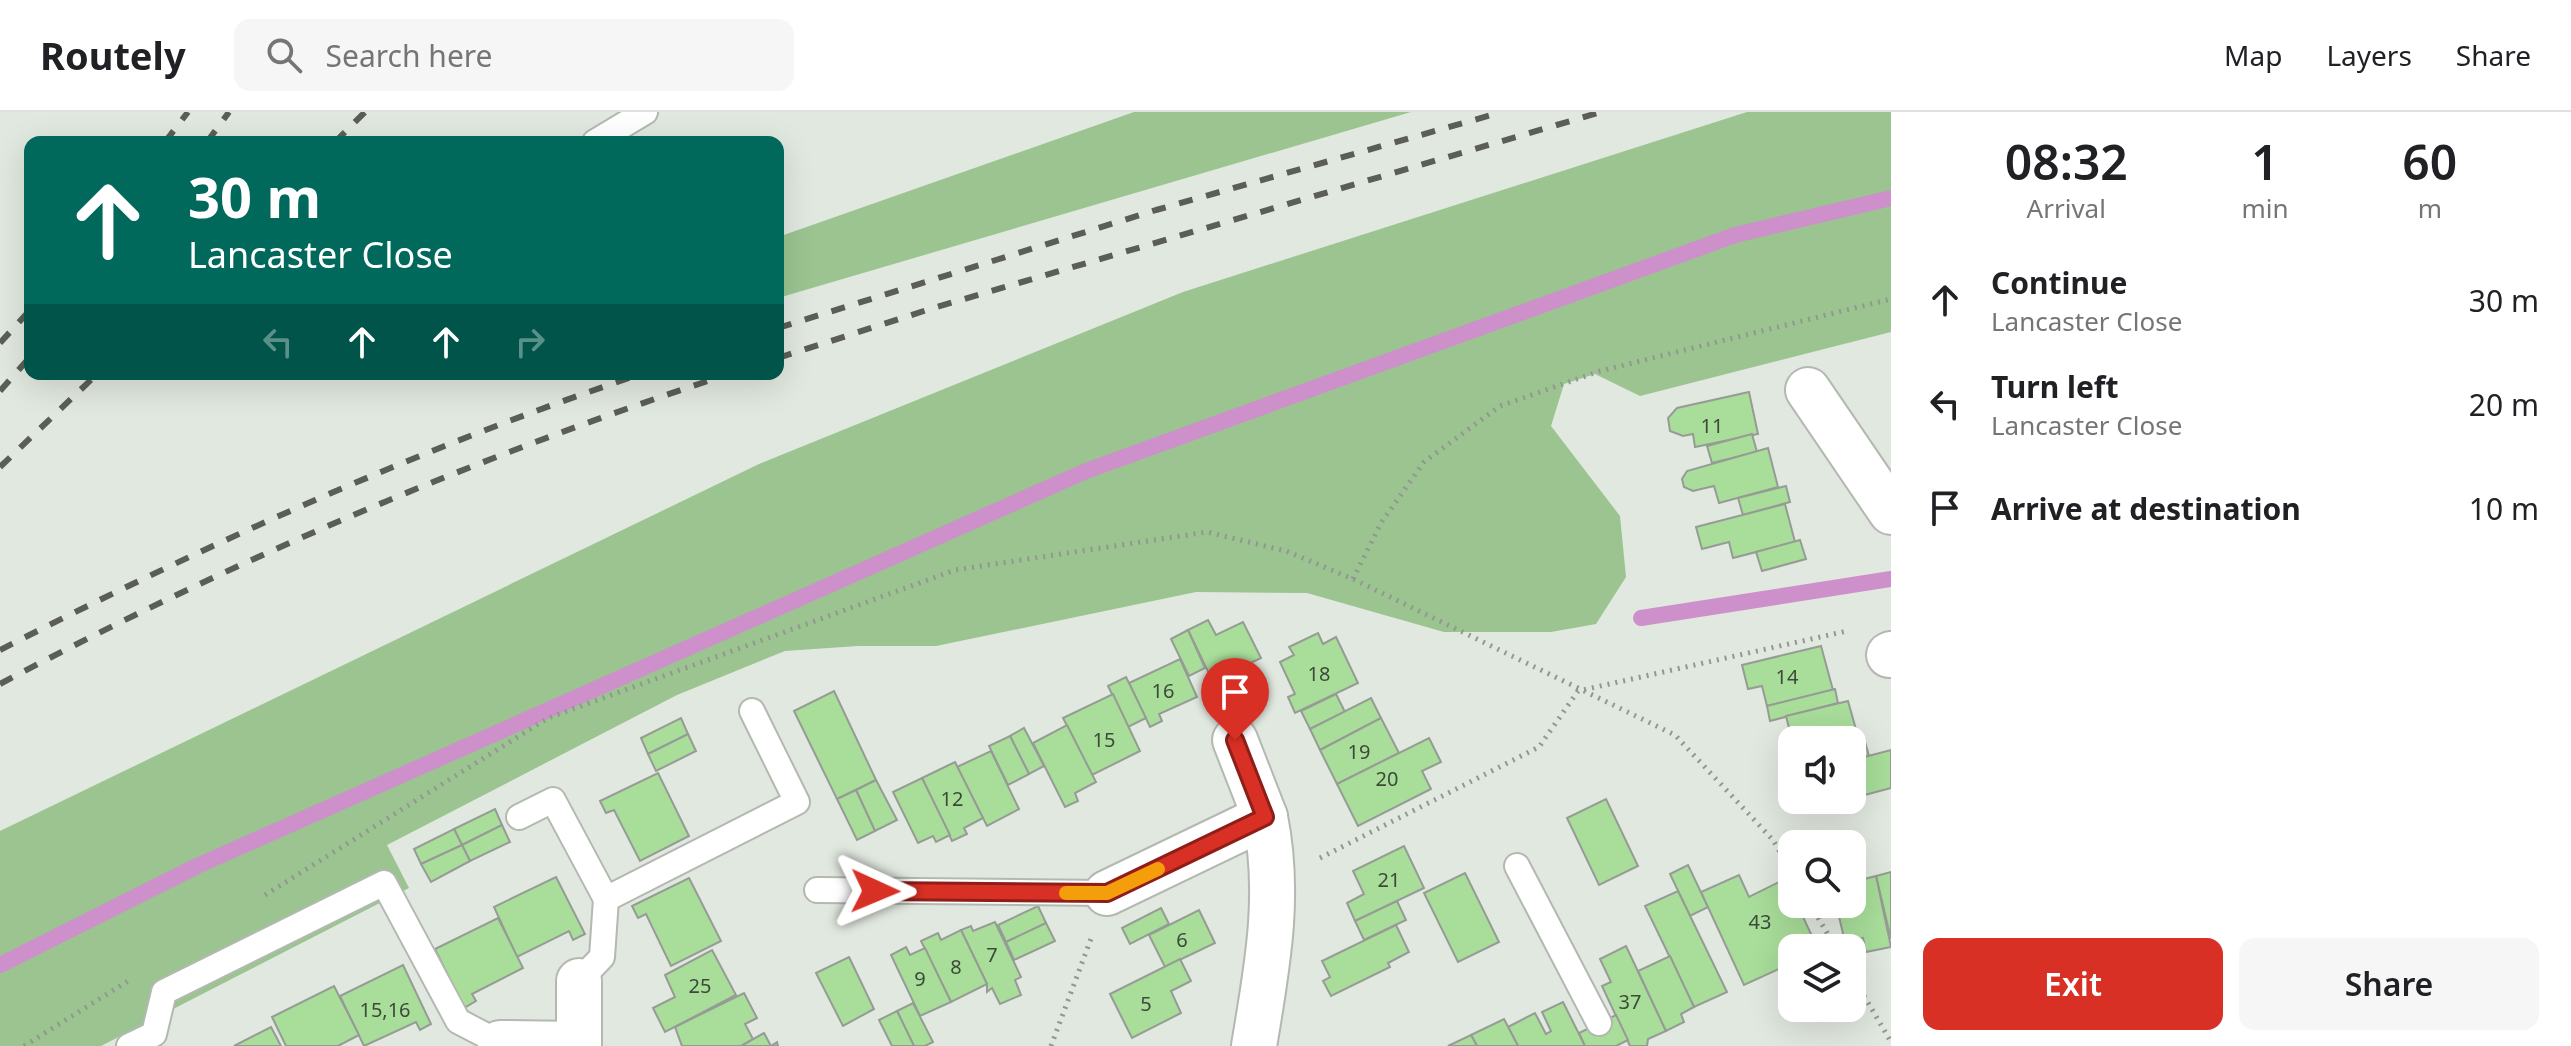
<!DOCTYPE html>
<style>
:root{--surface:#fff;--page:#f6f6f6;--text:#202124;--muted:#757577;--line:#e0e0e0;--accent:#d93025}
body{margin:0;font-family:"Noto Sans",sans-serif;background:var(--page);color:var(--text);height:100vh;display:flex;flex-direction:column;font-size:30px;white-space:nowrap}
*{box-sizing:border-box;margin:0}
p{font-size:26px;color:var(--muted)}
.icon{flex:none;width:44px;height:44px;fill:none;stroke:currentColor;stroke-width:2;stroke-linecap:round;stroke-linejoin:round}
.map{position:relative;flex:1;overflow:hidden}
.side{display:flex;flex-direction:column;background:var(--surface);width:680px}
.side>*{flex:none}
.top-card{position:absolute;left:24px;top:24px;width:760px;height:244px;border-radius:16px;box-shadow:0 8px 32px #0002;background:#00695c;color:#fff;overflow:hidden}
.fabs{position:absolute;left:1778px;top:614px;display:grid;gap:16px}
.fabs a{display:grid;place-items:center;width:88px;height:88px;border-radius:16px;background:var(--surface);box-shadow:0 8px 32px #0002;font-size:40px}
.pin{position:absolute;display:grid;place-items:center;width:68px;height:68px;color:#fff;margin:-82px -34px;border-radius:50% 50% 50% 0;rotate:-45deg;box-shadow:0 0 8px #0007}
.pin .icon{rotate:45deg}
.me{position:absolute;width:88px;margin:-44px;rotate:91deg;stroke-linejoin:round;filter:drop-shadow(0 0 6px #0008)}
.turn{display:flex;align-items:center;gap:28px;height:168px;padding:0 32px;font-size:36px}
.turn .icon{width:104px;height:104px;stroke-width:2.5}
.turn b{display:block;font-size:56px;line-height:68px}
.lanes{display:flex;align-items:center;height:76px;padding:0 32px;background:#0003;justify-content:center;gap:40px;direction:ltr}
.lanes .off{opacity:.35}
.eta{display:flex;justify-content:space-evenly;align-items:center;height:136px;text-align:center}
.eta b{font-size:48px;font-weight:600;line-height:56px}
.button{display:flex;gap:16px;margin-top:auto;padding:16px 32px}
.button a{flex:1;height:92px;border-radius:16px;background:var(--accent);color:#fff;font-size:32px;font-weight:600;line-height:92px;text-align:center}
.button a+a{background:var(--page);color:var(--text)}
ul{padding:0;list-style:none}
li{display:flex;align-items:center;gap:24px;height:104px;padding:0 32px}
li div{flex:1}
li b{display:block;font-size:30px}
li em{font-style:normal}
header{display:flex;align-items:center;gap:48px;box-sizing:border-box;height:112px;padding:0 40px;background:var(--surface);border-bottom:2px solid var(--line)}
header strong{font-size:38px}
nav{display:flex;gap:44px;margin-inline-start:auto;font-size:28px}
.search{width:560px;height:72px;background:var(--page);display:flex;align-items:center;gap:20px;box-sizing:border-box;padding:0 28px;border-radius:16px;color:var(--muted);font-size:30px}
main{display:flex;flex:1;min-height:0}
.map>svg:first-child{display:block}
.green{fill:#9bc491}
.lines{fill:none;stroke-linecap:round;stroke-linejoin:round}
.stream{stroke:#cd90ca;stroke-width:16}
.building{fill:#a8dd9a;stroke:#969c95;stroke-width:2}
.lane-casing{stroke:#b3b9b1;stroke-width:28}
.street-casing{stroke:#b3b9b1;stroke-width:48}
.path{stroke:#929790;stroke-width:5;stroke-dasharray:2 6;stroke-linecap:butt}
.lane{stroke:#fff;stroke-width:24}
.street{stroke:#fff;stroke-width:44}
.rail{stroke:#5a5d58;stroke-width:6;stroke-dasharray:14 14;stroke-linecap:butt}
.route-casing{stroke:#8d1f18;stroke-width:20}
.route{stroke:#d93025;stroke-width:14}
.slow{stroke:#f59e0b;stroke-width:14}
.labels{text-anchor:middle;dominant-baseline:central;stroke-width:7;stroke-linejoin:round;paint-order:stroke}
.number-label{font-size:20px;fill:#3c4b38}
</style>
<header>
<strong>Routely</strong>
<div class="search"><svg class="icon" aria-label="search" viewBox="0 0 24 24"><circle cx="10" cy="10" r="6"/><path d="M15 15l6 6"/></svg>Search here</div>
<nav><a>Map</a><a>Layers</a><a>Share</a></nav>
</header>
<main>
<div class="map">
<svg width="1891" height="934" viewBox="0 0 1891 934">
<rect width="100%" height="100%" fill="#e1e8df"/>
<g class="green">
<path d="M1134,0H1411L778,186V125Z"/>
<path d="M1747,0H1891V220L1640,284L1595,262L1564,272L1551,314L1620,404L1626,465L1596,512L1551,520H1444L1307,481L1196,480L936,534H858L785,539L677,583L387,733L409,776L101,934H0V719L759,352L1183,180Z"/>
</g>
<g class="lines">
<g class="stream">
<path d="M1641,506L1891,467"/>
<path d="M0,853L197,754L1086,359L1735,123L1891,86"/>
</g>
</g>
<g class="building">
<path d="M1749,280L1758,322L1695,335L1693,322L1683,324L1670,319L1668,306L1677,296Z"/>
<path d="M1752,322L1757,340L1712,351L1707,334Z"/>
<path d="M1768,336L1778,375L1719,391L1714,374L1693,379L1684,375L1682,367L1687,359Z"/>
<path d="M1786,374L1790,390L1743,403L1738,386Z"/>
<path d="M1785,392L1795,430L1733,446L1729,430L1702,437L1696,415Z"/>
<path d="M1800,428L1806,447L1762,459L1756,440Z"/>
<path d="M1208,508L1216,523L1243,510L1261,546L1225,563L1227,568L1215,574L1188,518Z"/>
<path d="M1188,518L1205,556L1189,564L1171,527Z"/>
<path d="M1318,521L1323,532L1336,525L1358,571L1295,601L1288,585L1295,582L1280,550L1294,543L1289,535Z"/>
<path d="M1821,534L1833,578L1767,594L1762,574L1748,577L1742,553Z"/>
<path d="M1180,547L1197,585L1159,602L1162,609L1150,615L1129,571Z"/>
<path d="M1126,565L1146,606L1128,615L1108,574Z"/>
<path d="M1835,577L1838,591L1770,609L1767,594Z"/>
<path d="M834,579L876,668L837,687L794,599Z"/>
<path d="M1113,582L1140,639L1092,663L1063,606Z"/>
<path d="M1336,582L1345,600L1310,617L1301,599Z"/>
<path d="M1371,586L1381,606L1320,638L1310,617Z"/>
<path d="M1848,589L1859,628H1792L1786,604Z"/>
<path d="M681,606L688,622L648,642L641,626Z"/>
<path d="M1381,606L1399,641L1337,672L1320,638Z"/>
<path d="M1067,613L1096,670L1075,681L1078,689L1065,695L1033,631Z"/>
<path d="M1024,616L1044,654L1029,662L1010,624Z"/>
<path d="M688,622L696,639L656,659L648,642Z"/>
<path d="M1010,624L1029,662L1008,673L989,634Z"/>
<path d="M1429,626L1441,650L1422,659L1431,677L1358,714L1337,672Z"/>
<path d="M1864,626L1869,644L1852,648V629Z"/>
<path d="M1891,638V676L1861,684L1853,648Z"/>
<path d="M991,639L1019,697L987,714L957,655Z"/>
<path d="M955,650L983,706L964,716L967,722L952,729L922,666Z"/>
<path d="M658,661L689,724L640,749L614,698L606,701L600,689Z"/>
<path d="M922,666L950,723L936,730L933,724L918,731L893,680Z"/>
<path d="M876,668L897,708L875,719L856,678Z"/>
<path d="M856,678L875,719L857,728L837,687Z"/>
<path d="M1606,687L1638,754L1599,773L1567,706Z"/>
<path d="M495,697L502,713L462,733L454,717Z"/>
<path d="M502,713L510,730L470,749L462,733Z"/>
<path d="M454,717L462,733L421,752L414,737Z"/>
<path d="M462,733L470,749L431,770L421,752Z"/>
<path d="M1404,734L1424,776L1355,809L1347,791L1364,782L1353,759Z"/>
<path d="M1688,753L1708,795L1690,804L1670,762Z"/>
<path d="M1891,760V827L1876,764Z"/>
<path d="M1465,761L1499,830L1458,850L1424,781Z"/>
<path d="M1739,763L1749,785L1785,767L1792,792H1797L1812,824L1792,836V851L1744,873L1701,780Z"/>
<path d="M1876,764L1891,835L1866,840L1863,826L1845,830L1836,792H1852V770Z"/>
<path d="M556,765L585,822L573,828L569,819L517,845L494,795Z"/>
<path d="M689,766L721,829L671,854L646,802L638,806L632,794Z"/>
<path d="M1678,779L1727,880L1694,895L1645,794Z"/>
<path d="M1397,789L1406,808L1364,828L1355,809Z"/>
<path d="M1038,794L1046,811L1006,830L998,813Z"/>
<path d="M1161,796L1169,812L1130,832L1122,816Z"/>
<path d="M1199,798L1215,831L1165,855L1149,823Z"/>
<path d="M498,806L523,856L472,882L476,889L464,896L435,837Z"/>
<path d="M995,810L1021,865L1015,868L1021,883L1000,892L992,876L987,880V872L961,818L971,814L973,819Z"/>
<path d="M1046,811L1055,829L1014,848L1006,830Z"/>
<path d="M1396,813L1409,840L1388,851L1390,855L1331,884L1323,869L1330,865L1322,849Z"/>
<path d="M961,818L987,872L951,890L921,829L938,821L941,828Z"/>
<path d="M1626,834L1666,919L1648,927L1647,934H1630L1602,874L1611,870L1600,847Z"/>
<path d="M906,835L910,843L925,836L951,890L920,904L891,843Z"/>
<path d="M712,838L736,883L665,920L653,896L675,885L665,863Z"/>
<path d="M1670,844L1694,895L1681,902L1684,910L1666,919L1638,859Z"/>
<path d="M849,845L874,897L843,914L816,861Z"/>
<path d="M1180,847L1191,869L1171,879L1181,901L1132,926L1110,882Z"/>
<path d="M403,853L431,912L420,918L416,910L364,934L340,884Z"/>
<path d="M334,874L359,923L338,934H286L272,905Z"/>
<path d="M744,881L757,906L745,912L753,927L741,934H682L675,915Z"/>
<path d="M1563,890L1585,934H1518L1508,915L1535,901L1546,922L1551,919L1542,900Z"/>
<path d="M913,891L933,930L925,934H914L897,899Z"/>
<path d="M897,899L914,934H892L879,908Z"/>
<path d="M1616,903L1628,928L1616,934H1585L1579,921Z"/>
<path d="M1504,907L1518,934H1477L1471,923Z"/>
<path d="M271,915L281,934H234Z"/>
<path d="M764,921L771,934L777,930L778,934H741Z"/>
<path d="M1471,923L1477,934H1448Z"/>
</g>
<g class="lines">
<g class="lane-casing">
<g id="lane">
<path d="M595,30L645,0"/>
<path d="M519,705L553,688L606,787"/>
<path d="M1517,754L1599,911"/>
<path d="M817,778L1107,781"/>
<path d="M579,869L602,845L606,787L797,690L752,599"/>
<path d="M129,934L154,922L164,880L384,771L458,909L500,931"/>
</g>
</g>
<g class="street-casing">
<g id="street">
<path d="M1808,278L1891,400"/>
<path d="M1889,543L1891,542"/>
<path d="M1235,628L1265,705"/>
<path d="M1107,781L1265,705C1281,784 1267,856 1254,934"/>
<path d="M500,931L579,932"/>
<path d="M579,934V869"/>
</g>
</g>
<g class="path">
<path d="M1353,467L1381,411L1424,350L1500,294L1600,259L1891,187"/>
<path d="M1320,746L1539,635L1578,579L1847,519"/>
<path d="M265,783L548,606L955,458L1207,420L1286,439L1353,467L1675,623L1773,728L1792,761"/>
<path d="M1810,792L1836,836"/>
<path d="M1852,863L1891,930"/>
<path d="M24,934L128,869"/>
<path d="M1051,934L1092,824"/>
</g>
<use href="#lane" class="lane"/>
<use href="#street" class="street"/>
<g class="rail">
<path d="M165,30L188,0"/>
<path d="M207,30L229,0"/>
<path d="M335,30L365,0"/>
<path d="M778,216L1156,98L1502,0"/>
<path d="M0,231L30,198"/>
<path d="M778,246L930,197L1601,0"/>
<path d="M0,279L30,245"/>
<path d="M0,355L97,262"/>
<path d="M0,538C207,432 420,336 641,262"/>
<path d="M0,572C233,448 478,344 729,262"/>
</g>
</g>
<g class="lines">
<g class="route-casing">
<path id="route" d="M875,779L1107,781L1265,705L1235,628"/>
</g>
<use href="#route" class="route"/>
<path class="slow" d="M1066,781H1107L1158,757"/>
</g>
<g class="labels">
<g class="number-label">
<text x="1712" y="313">11</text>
<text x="1319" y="561">18</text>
<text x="1787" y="564">14</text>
<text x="1163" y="578">16</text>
<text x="1104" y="627">15</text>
<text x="1359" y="639">19</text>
<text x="1387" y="666">20</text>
<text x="952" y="686">12</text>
<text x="1389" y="767">21</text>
<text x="1760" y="809">43</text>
<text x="1182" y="827">6</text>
<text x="992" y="842">7</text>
<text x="956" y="854">8</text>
<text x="920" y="866">9</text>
<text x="700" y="873">25</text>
<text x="1630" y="889">37</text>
<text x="1146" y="891">5</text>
<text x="385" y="897">15,16</text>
</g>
</g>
</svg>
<div class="fabs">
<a><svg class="icon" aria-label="sound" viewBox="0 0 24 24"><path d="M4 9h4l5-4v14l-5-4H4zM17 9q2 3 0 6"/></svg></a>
<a><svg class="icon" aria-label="search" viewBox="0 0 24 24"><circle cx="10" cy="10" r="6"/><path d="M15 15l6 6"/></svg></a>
<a><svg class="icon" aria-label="layers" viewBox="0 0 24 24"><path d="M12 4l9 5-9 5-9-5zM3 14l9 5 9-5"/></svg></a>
</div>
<div class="pin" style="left:1235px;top:628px;background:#d93025"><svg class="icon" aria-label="arrive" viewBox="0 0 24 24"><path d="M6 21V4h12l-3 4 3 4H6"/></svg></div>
<svg class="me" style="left:875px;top:779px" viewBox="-20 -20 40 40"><path d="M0-17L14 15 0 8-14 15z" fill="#d93025" stroke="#fff" stroke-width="4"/></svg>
<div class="top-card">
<div class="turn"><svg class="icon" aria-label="ahead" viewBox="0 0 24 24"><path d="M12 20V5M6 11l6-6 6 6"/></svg><div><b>30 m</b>Lancaster Close</div></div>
<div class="lanes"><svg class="icon off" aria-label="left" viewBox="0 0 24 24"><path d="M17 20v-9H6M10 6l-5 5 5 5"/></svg><svg class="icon" aria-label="ahead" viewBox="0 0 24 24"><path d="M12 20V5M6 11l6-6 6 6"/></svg><svg class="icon" aria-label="ahead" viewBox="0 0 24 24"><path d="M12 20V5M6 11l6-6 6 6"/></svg><svg class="icon off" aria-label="right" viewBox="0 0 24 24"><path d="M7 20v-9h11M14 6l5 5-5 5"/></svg></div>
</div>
</div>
<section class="side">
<div class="eta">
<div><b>08:32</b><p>Arrival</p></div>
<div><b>1</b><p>min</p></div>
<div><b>60</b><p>m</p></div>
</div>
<ul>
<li><svg class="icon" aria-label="ahead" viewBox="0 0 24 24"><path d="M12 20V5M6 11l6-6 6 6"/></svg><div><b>Continue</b><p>Lancaster Close</p></div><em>30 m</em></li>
<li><svg class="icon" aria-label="left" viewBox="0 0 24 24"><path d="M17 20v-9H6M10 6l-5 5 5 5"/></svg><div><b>Turn left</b><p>Lancaster Close</p></div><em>20 m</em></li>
<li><svg class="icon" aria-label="arrive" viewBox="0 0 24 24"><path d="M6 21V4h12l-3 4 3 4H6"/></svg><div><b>Arrive at destination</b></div><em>10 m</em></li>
</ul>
<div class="button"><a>Exit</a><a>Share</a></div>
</section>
</main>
